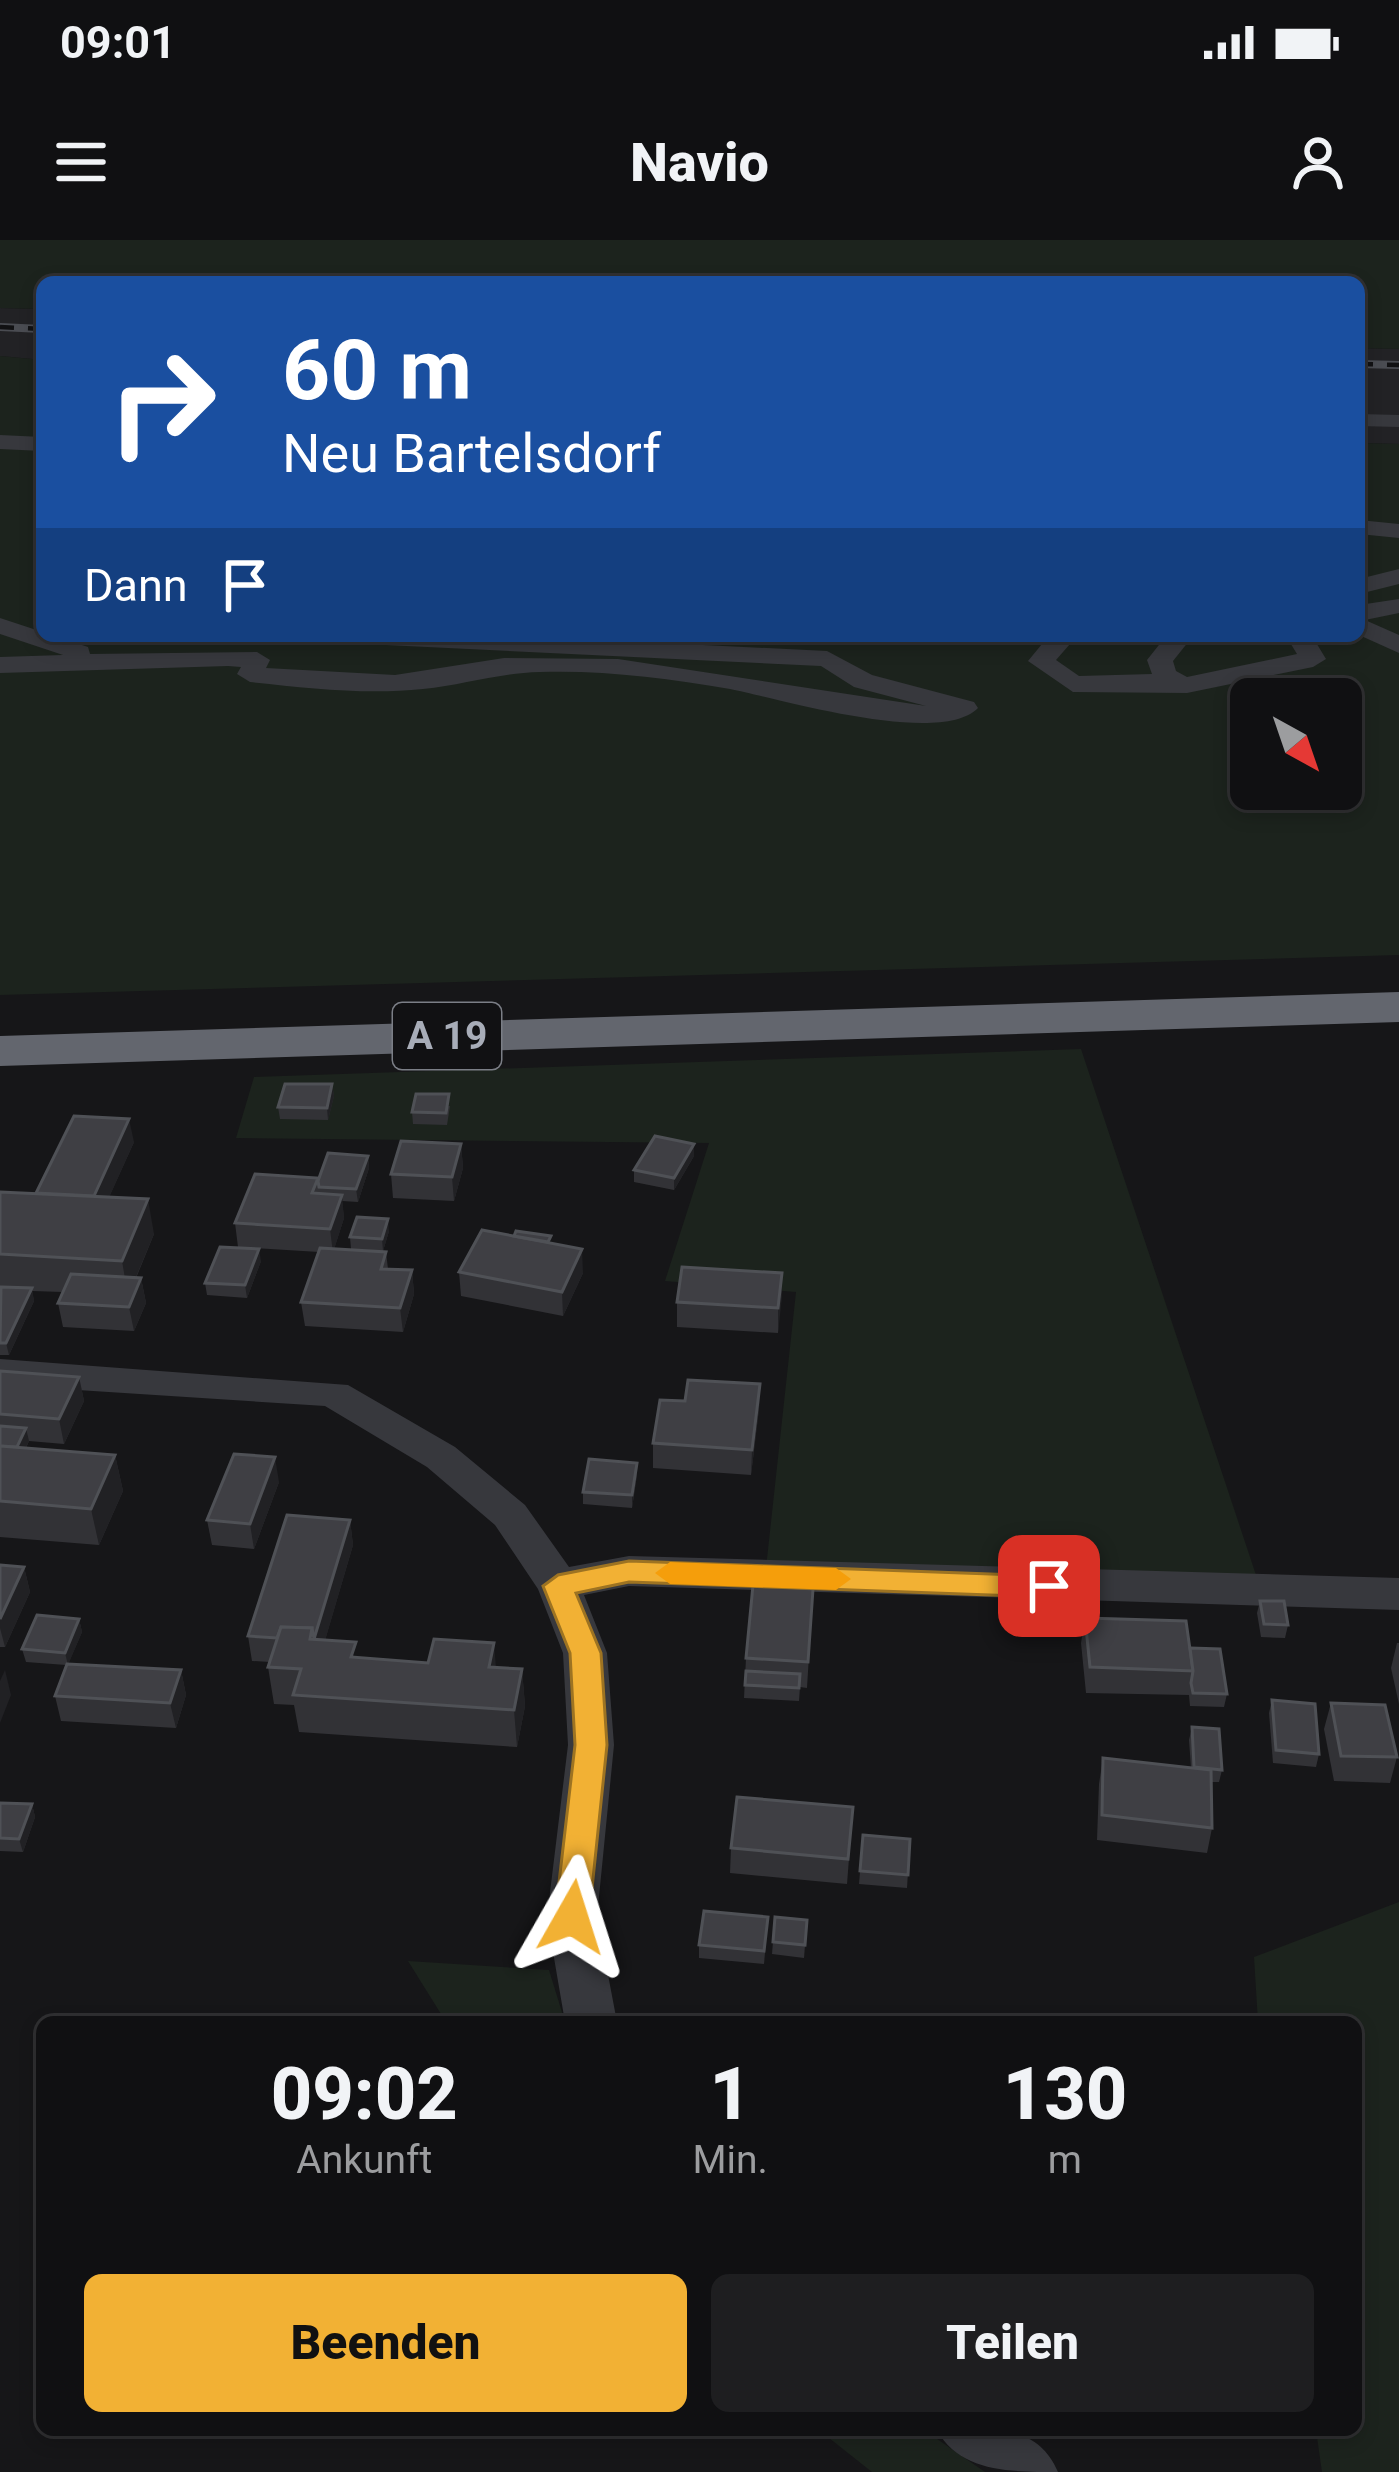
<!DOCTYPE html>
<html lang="de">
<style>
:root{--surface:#101012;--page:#1e1e20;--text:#f1f3f6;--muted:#9c9d9f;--line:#303032;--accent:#f2b134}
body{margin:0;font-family:Roboto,sans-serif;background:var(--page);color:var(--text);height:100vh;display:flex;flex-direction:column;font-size:45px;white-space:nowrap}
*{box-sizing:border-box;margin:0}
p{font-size:39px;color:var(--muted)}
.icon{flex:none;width:66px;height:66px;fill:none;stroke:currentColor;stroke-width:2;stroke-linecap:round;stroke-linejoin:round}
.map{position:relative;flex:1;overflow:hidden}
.drawer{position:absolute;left:36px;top:1776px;width:1326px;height:420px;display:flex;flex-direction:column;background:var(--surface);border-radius:18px;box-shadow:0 6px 18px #0003,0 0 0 3px var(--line)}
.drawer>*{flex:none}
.top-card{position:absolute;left:36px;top:36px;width:1329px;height:366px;border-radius:18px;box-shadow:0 6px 18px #0003,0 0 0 3px var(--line);background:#1a4fa0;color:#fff;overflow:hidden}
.needle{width:78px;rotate:140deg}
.fabs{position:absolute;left:1230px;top:438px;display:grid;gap:24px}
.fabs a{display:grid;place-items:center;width:132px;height:132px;border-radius:18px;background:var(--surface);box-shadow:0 6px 18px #0003,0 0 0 3px var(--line);font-size:60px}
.pin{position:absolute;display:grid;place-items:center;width:102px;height:102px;color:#fff;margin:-51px;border-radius:24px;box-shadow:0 6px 18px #0006}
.me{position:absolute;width:132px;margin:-66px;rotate:6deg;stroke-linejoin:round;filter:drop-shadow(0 0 9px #0008)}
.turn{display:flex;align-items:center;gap:42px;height:252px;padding:0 48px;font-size:54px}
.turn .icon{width:156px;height:156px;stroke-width:2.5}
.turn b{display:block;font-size:84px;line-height:102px}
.then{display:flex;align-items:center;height:114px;padding:0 48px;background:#0003;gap:24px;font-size:45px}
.eta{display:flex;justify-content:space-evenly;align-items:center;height:204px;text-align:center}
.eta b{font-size:72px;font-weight:800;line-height:84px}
.cta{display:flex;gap:24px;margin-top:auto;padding:24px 48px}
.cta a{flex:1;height:138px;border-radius:18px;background:var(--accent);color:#111;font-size:48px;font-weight:800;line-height:138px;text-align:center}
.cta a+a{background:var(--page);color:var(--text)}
.status{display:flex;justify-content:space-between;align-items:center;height:84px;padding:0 60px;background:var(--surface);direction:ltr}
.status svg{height:33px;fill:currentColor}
header{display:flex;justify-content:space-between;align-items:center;height:156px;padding:0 48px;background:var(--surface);font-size:54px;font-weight:800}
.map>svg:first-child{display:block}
.built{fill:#222225}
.green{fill:#1c231d;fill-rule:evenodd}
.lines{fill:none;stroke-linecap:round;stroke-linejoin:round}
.minor{fill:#37383d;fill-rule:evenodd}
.highway{fill:#63666e;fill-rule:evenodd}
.rail-casing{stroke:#4a4c52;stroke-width:8}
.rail{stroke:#111113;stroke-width:4.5;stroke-dasharray:14;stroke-linecap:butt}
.wall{fill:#323236}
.shaded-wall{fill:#212124}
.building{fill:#3f3f44;stroke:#4f5156;stroke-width:3}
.route{fill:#f2b134;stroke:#9d7322;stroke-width:3}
.slow{fill:#f59e0b}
.labels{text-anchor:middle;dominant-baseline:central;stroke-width:12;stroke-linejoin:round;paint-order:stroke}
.shield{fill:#111113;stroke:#7b7e86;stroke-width:3}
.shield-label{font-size:39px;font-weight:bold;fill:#a8adb8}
</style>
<div class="status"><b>09:01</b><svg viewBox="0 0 49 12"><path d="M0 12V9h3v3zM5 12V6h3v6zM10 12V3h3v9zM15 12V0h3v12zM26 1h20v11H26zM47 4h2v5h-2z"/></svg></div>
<header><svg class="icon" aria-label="menu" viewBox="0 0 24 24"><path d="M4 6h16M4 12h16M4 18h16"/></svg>Navio<svg class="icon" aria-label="person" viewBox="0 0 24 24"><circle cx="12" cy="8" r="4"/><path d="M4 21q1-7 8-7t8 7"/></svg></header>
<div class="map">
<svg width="1399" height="2232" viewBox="0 0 1399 2232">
<rect width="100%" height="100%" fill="#161618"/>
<g class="built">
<path d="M0,68L42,69V120L0,116Z"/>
<path d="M1359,108L1399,109V204L1359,203Z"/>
</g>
<g class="green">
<path d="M0,0H1399V109L1359,108V42H42V69L0,68Z"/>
<path d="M0,116L42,120V396H1359V203L1399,204V715L0,755ZM1251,459H1341V549H1251Z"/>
<path d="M1081,809L1257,1338L766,1328L796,1052L665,1041L709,903L236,898L254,837Z"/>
<path d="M1399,1662V2232H1322L1316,2190H1356V1782H1258L1254,1717Z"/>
<path d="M408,1721L549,1730L565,1782H446Z"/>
<path d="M819,2190H924L985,2232H872Z"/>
</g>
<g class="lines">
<g class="minor">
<path d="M1359,174L1399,175V187L1359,186Z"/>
<path d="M0,195L42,197V211L0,209Z"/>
<path d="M1359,280L1399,284V298L1359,294Z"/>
<path d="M1399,329V344L1359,354V339Z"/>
<path d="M1399,359V373L1365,380L1399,395V413L1359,395V365Z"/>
<path d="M0,378L88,407L90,414L257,412L270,420L266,428L395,435L504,418L618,419L926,466L854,447L821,426L365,404L352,396H519L827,411L872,435L974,462L978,468C940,507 781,459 730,449C667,438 603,430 540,432C499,433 463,445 423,449C365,455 307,448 250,442L237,434L241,427L228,426L0,433V417L63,415L0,394Z"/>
<path d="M1035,396L1066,399L1070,404L1056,420L1079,436L1152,434L1147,420L1166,396H1193L1173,421L1176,431L1187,437L1297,414L1286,396H1312L1326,419L1313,427L1187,453L1073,452L1028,421L1042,404Z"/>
<path d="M0,1119L348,1145L455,1207L525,1265L569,1327L629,1316L1399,1338V1370L629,1346L584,1355L607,1413L614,1505L597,1677L617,1782H565L547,1677L568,1505L563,1413L538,1349L495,1285L427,1227L325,1166L0,1145Z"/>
<path d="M937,2190C986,2190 1036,2180 1058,2232C1009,2232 960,2232 937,2190Z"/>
</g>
<path class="highway" d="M1399,752V782L0,826V796Z"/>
<g class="rail-casing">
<g id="rail">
<path d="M0,87L42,89"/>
<path d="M1359,124L1399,125"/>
</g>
</g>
<use href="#rail" class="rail"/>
</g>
<g class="wall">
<path d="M332,844L334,856L328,880L280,879L278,867Z"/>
<path d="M450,866L447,885L413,884L412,872Z"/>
<path d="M134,902L109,957L154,994L136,1038H141L146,1063L134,1091L63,1087L58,1063L63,1052L32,1051L34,1061L9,1115H0V952L36,953Z"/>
<path d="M461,904L463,928L454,961L393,958L391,934Z"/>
<path d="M368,916L369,928L358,962L342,961L344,978L334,1009L386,1012L388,1029L412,1030L414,1054L403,1092L305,1086L301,1062L319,1012L238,1007L235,983Z"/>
<path d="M694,916L674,950L634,942V930Z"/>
<path d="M389,991L383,1011L351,1009L350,997Z"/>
<path d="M261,1021L247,1058L207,1055L205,1043Z"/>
<path d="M459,1032L583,1033L563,1076L461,1056Z"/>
<path d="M782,1033L778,1093L677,1087V1062Z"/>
<path d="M0,1131L79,1137L84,1161L64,1204L29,1201L26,1208L115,1215L123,1251L99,1305L0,1297Z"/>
<path d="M760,1144L759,1169L751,1235L653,1228V1203L685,1161Z"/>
<path d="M637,1223V1235L632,1268L583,1264V1252Z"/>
<path d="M279,1242L254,1309L212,1305L207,1280Z"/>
<path d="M350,1280L353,1305L325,1400L358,1418L522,1429L525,1466L517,1507L299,1492L294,1465L274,1464L268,1427L270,1422L252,1421L248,1396Z"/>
<path d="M0,1325L24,1327L30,1352L5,1407H0Z"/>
<path d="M813,1349L807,1448L800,1447L799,1461L744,1458L746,1418Z"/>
<path d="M1260,1361L1288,1385L1285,1398L1261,1397L1257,1373Z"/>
<path d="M1085,1378L1190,1408L1227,1454L1224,1467L1190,1466L1189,1455L1086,1453L1081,1403Z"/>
<path d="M79,1379L82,1392L68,1424L181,1430L186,1455L176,1488L61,1481L55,1456L66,1425L26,1422L22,1409Z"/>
<path d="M1397,1403H1399V1464L1391,1428Z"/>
<path d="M1272,1460L1319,1514L1316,1527L1273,1523L1269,1473Z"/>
<path d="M1331,1463L1397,1517L1390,1543L1334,1541L1324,1489Z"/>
<path d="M1192,1487L1222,1530L1219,1542H1211L1212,1588L1207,1613L1097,1600L1099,1544L1103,1518L1191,1528L1189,1500Z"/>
<path d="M0,1563L32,1564L35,1577L23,1612L0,1611Z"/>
<path d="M853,1567L847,1644L730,1633L731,1608Z"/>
<path d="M863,1595L910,1599L907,1648L859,1644Z"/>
<path d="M775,1677L807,1680L804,1718L772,1714Z"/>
<path d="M767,1690L764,1724L699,1718V1705Z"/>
</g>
<g class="shaded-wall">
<path d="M332,844L334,856L328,880L327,868Z"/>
<path d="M129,879L134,902L94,991L89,967Z"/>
<path d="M461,904L463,928L454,961L452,937Z"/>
<path d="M694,904V916L674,950V938Z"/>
<path d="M368,916L369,928L358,962L356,949Z"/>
<path d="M342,955L344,978L333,1013L330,989Z"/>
<path d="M148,959L154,994L128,1056L122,1021Z"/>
<path d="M388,979L389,991L383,1011L382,999Z"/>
<path d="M259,1009L261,1021L247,1058L245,1045Z"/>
<path d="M582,1009L583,1033L563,1076L562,1052Z"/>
<path d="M412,1030L414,1054L403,1092L400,1068Z"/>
<path d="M782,1033V1057L778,1093V1068Z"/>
<path d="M141,1038L146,1063L134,1091L129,1067Z"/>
<path d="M32,1048L34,1061L9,1115L6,1103Z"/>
<path d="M79,1137L84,1161L64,1204L59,1179Z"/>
<path d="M760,1144L759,1169L751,1235L752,1210Z"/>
<path d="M26,1188L29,1201L15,1230L12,1217Z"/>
<path d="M115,1215L123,1251L99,1305L91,1269Z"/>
<path d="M275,1217L279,1242L254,1309L250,1284Z"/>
<path d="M637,1223V1235L632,1268V1255Z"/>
<path d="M350,1280L353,1305L315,1435L310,1399Z"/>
<path d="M24,1327L30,1352L5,1407L0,1388V1379Z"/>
<path d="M79,1379L82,1392L68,1425L65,1413Z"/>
<path d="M494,1403L497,1440L489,1427Z"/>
<path d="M522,1429L525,1466L517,1507L514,1470Z"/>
<path d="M5,1430L11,1455L0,1483V1441Z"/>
<path d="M181,1430L186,1455L176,1488L170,1463Z"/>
<path d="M32,1564L35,1577L23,1612L19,1599Z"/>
</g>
<g class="building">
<path d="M285,844H332L327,868L278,867Z"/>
<path d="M416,854H449L446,873L412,872Z"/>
<path d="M74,876L129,879L94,956L36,953Z"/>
<path d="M655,896L694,904L674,938L634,930Z"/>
<path d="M401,901L461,904L452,937L391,934Z"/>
<path d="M328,913L368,916L356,949L319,947L318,941Z"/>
<path d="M255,934L318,938L312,953L342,955L330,989L235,983Z"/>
<path d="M0,952L148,959L122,1021L0,1014Z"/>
<path d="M357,977L388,979L382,999L350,997Z"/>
<path d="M482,990L582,1009L562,1052L459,1032Z"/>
<path d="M516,991L551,996L548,1002L514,996Z"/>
<path d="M220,1007L259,1009L245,1045L205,1043Z"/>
<path d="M320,1008L386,1012L381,1029L412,1030L400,1068L301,1062Z"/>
<path d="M682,1027L782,1033L778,1068L677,1062Z"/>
<path d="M71,1034L141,1038L129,1067L58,1063Z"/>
<path d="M1,1047L32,1048L6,1103H0Z"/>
<path d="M0,1131L79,1137L59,1179L0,1174Z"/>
<path d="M688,1140L760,1144L752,1210L653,1203L660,1160L685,1161Z"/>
<path d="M0,1186L26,1188L17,1207L0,1206Z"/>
<path d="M0,1206L115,1215L91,1269L0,1261Z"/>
<path d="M234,1214L275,1217L250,1284L207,1280Z"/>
<path d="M589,1219L637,1223L632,1255L583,1252Z"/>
<path d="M287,1275L350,1280L314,1399L312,1388L281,1387L277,1398L248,1396Z"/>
<path d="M0,1325L24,1327L0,1379Z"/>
<path d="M753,1345L813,1349L808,1422L746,1418Z"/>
<path d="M1260,1361H1284L1288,1385L1264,1384Z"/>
<path d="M37,1375L79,1379L65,1413L22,1409Z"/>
<path d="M1085,1378L1186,1381L1193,1431L1090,1427Z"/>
<path d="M281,1387L312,1388L310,1399L356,1402L351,1417L428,1423L434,1399L494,1403L489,1427L522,1429L514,1470L293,1455L301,1429L268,1427Z"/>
<path d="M1190,1408L1220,1409L1227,1454L1193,1453L1191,1443L1193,1431Z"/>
<path d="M67,1424L181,1430L170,1463L55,1456Z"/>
<path d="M746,1431L800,1434L799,1448L745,1445Z"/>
<path d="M1272,1460L1315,1464L1319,1514L1276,1510Z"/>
<path d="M1331,1463L1385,1465L1397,1517L1341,1516Z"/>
<path d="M1192,1487L1219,1489L1222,1530L1194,1527Z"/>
<path d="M1103,1518L1211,1530L1212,1588L1102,1575Z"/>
<path d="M737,1557L853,1567L848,1619L731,1608Z"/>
<path d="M0,1563L32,1564L19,1599L0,1598Z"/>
<path d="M863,1595L910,1599L908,1635L860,1631Z"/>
<path d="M704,1671L768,1677L764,1711L699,1705Z"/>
<path d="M775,1677L807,1680L805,1705L773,1702Z"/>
</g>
<path class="route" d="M629,1321L1049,1336L1064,1346L1049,1357L629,1342L576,1353L601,1413L607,1505L589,1677L584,1687H560L555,1677L575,1505L570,1413L543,1346L558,1335Z"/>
<path class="slow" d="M670,1322L836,1328L851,1339L836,1350L670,1344L655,1333Z"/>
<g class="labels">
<rect class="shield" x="393" y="763" width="108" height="66" rx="9"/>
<g class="shield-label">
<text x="447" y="796">A 19</text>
</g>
</g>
</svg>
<div class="fabs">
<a><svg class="needle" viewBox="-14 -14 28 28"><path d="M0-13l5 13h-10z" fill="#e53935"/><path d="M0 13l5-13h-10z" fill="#9c9d9f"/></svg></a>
</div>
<div class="pin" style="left:1049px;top:1346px;background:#d93025"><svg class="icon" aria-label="arrive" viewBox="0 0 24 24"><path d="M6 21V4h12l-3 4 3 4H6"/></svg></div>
<svg class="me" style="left:572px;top:1677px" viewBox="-20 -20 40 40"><path d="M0-17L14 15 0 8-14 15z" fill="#f2b134" stroke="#fff" stroke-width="4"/></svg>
<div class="top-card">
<div class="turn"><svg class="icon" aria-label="right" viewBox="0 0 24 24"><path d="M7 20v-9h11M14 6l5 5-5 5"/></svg><div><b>60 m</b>Neu Bartelsdorf</div></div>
<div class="then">Dann<svg class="icon" aria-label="arrive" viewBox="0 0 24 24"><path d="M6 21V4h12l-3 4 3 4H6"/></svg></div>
</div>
<section class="drawer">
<div class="eta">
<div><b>09:02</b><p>Ankunft</p></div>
<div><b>1</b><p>Min.</p></div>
<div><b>130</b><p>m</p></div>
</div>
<div class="cta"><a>Beenden</a><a>Teilen</a></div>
</section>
</div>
